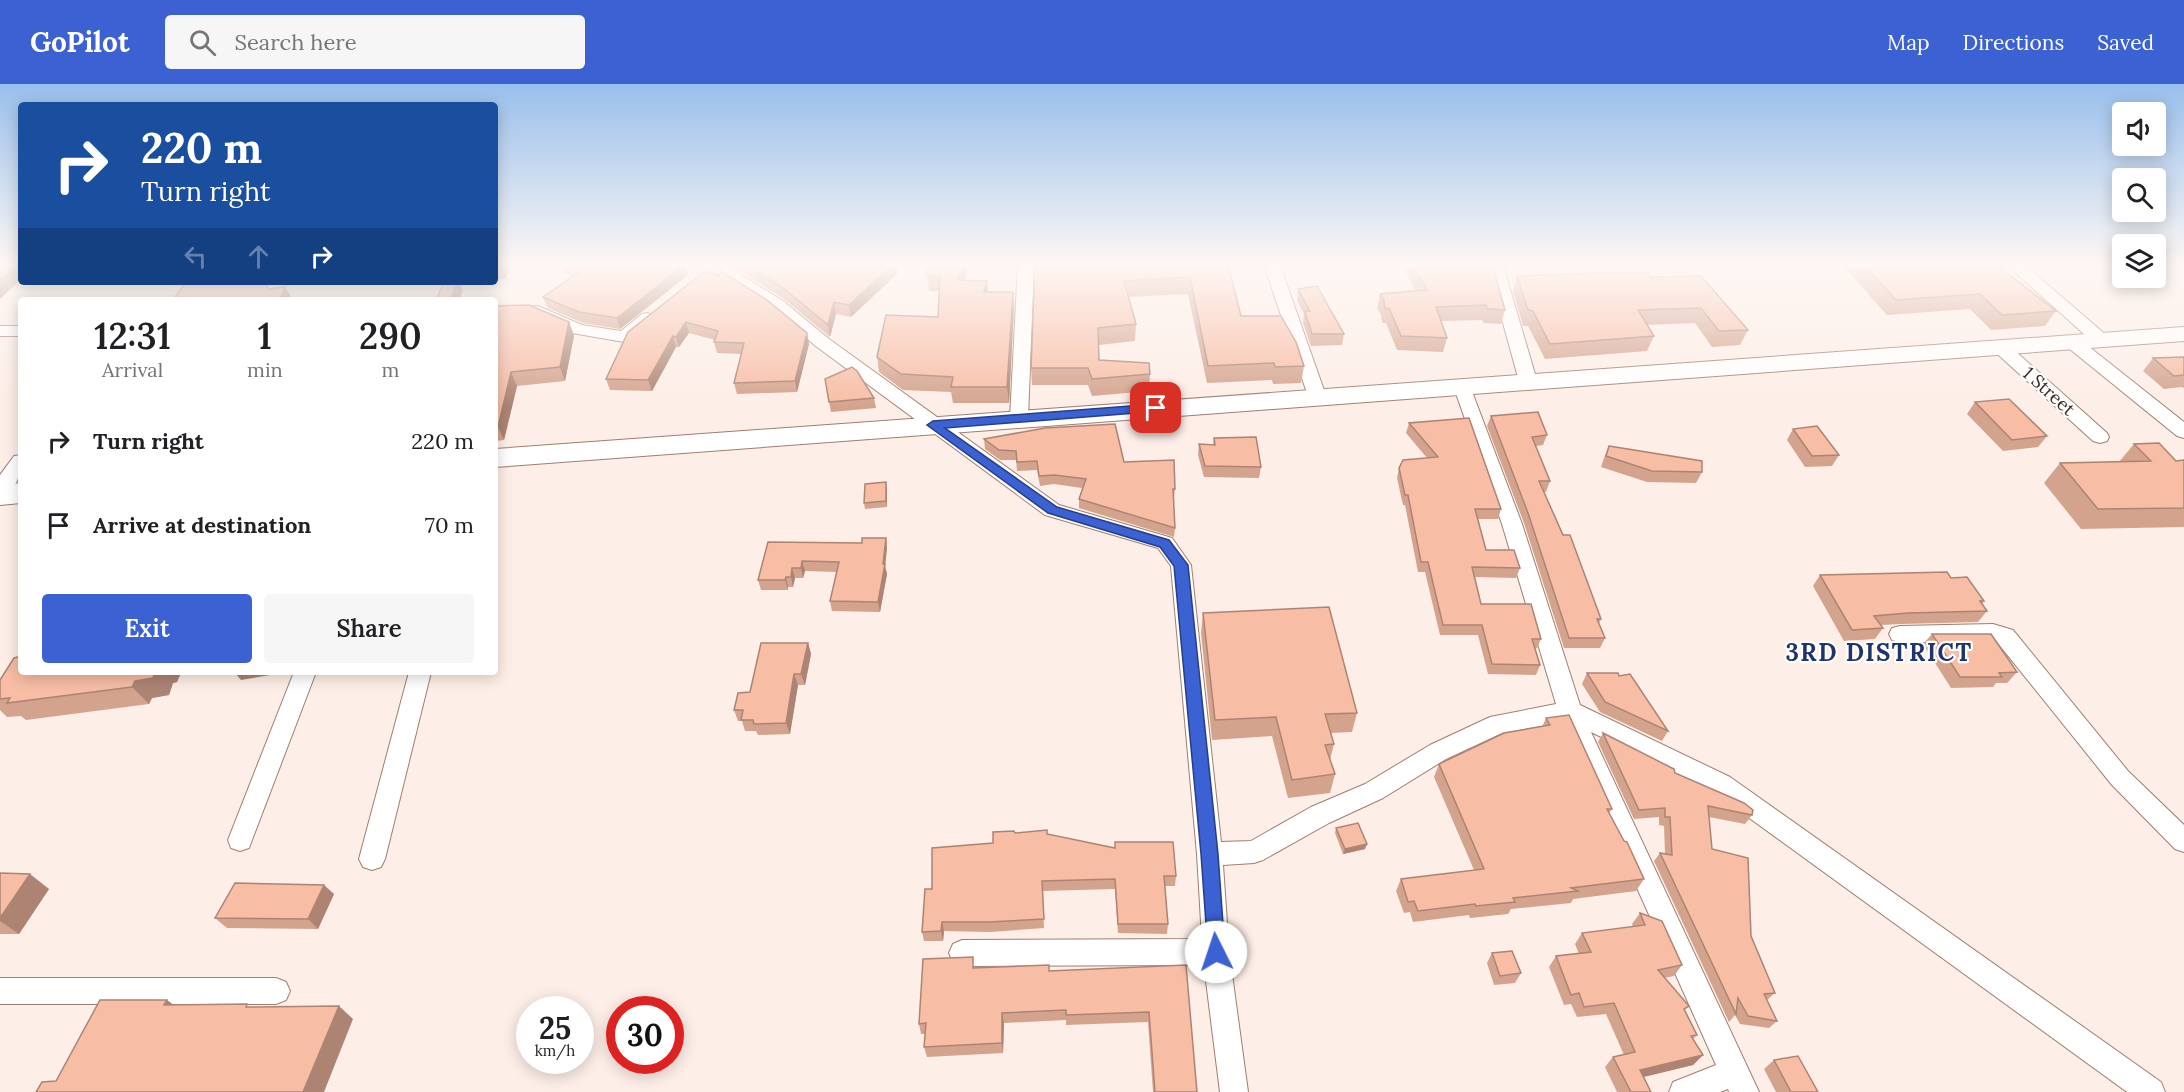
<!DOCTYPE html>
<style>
:root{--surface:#fff;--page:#f6f6f6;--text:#202124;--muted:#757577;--accent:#3b61d2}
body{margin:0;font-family:Lora,serif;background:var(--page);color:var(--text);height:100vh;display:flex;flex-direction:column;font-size:22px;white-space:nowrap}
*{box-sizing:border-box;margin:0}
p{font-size:20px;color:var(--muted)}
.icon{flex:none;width:33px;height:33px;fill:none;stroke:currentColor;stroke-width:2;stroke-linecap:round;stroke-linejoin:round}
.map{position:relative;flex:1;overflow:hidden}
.sheet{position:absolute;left:18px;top:213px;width:480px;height:378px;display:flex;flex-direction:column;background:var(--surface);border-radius:6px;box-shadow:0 3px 15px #0003}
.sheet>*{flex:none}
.top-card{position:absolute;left:18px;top:18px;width:480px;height:183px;border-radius:6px;box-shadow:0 3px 15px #0003;background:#1a4fa0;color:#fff;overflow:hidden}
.buttons{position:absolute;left:2112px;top:18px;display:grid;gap:12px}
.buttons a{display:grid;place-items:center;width:54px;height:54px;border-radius:6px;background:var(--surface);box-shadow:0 3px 15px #0003;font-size:30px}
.speed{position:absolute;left:516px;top:912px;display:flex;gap:12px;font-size:30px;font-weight:700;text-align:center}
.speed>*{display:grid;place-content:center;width:78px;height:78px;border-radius:50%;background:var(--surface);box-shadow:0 3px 15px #0003;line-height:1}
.speed small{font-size:15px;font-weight:400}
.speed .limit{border:9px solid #d22;background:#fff;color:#111}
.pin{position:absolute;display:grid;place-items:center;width:51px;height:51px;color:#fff;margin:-26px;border-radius:12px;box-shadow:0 3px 9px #0006}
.me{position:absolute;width:66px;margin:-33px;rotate:356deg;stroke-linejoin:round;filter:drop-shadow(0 0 4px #0008)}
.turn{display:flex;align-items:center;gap:21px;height:126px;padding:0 24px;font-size:27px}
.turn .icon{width:78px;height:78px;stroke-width:2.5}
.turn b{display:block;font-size:42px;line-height:51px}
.lanes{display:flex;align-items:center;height:57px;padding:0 24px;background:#0003;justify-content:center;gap:30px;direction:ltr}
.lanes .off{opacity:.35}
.eta{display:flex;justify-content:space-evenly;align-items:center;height:102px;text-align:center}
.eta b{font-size:36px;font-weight:600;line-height:42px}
.action{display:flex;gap:12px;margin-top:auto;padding:12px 24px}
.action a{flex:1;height:69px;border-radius:6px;background:var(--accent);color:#fff;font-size:24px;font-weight:600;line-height:69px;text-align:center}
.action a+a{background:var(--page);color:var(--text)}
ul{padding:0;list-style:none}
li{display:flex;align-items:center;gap:18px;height:84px;padding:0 24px}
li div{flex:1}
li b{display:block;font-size:22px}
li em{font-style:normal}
header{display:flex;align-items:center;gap:36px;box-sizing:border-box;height:84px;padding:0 30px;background:var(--accent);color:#fff}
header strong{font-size:28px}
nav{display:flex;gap:33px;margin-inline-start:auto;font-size:21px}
.search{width:420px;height:54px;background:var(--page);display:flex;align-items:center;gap:15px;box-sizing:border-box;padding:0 21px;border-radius:6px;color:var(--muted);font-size:22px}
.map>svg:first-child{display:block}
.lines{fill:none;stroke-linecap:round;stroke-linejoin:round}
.street-casing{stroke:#9f7e70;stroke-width:2}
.secondary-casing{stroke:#9f7e70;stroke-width:2}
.street{fill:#fff;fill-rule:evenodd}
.secondary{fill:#fff;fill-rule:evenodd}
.wall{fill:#d4a38e}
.shaded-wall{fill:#ad8474}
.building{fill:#f7bda5;stroke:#ad8474;stroke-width:1.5}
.route{fill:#3b61d2;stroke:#263f88;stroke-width:1.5}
.labels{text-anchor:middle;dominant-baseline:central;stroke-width:4.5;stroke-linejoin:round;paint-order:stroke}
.street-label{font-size:18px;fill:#382a24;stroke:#fff}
.district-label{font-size:24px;font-weight:bold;letter-spacing:1.5px;fill:#20346c;stroke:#fff}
</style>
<header>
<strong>GoPilot</strong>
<div class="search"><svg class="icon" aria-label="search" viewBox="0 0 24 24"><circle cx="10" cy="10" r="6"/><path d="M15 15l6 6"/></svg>Search here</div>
<nav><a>Map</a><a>Directions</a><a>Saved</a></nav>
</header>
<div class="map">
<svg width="2184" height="1008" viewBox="0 0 2184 1008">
<rect width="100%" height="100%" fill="#fdeee7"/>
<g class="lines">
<g class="street-casing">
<g id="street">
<path d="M705,181H725L783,217L829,255L1059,421L1172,454L1191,481L1221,758L1251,757L1311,723L1365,700L1430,661L1490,633L1556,620L1502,440L1453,301L1456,297H1468L1522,440L1580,621L1730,693L2161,998L2165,1008H2127L1712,707L1591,648L1759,1008H1729L1728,1005L1720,1008H1669L1673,998L1716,981L1563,638L1502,649L1446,675L1383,714L1329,739L1263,776L1254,779L1223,781L1229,868L1248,1008H1220L1204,881L962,882L953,878L949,869L953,860L962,856L1202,855L1197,770L1171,482L1158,464L1045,431L817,263L771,225Z"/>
<path d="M1018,181H1034L1028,334L1025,338H1013L1010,334Z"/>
<path d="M1264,181H1280L1326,312L1323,316H1311L1308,312Z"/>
<path d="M1487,181H1503L1537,297L1534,301H1522L1519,297Z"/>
<path d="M2007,181H2025L2106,251L2109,255L2106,259H2094Z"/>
<path d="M538,222L582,241L621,247L642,230L648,229L656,234L630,257L624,258L572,249L535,232L495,233V223Z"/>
<rect x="0" y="242" width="21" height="10"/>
<path d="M2072,253L2078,254L2184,338V354L2177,352L2066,262L2063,258L2066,254Z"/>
<path d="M1999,257L2005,258L2107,349L2109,353L2107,357L2100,359L2093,357L1993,266L1990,262L1993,258Z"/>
<path d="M21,371C21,387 19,406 0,412V391L14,372Z"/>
<path d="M1993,540L2013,546L2128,687L2184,741V768L2175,765L2112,701L1997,558H1900L1892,556L1889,550L1892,544L1900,542Z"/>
<path d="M294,588H316L252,756L249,764L240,767L231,764L228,756Z"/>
<path d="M409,588H431L385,775L381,783L372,786L363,783L359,775Z"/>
<path d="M0,894H276L286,898L290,907L286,916L276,920H0Z"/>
</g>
</g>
<g class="secondary-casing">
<g id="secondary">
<path d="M2184,243V257L495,383V365Z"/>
<path d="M21,399V419L0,421V401Z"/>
</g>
</g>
<use href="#street" class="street"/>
<use href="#secondary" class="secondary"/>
</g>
<g class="wall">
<path d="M495,181H512L505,195H495Z"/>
<path d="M562,181H685L688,191L620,245L583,239L548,224L543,213L573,192L565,189Z"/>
<path d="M731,181H899L897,190L851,233L836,230L830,253L784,215Z"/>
<path d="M926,181H967V188L965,196L1014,223L1009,319H953L951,308L903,306L879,288L877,273L938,233L940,207H929Z"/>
<path d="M1035,181H1228L1241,232L1304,282L1301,299L1273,300L1272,296L1207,299L1188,210L1129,213L1136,240L1135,257L1099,261V276L1150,290L1149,307L1092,312L1088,301H1032L1031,284Z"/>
<path d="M1402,181H1492L1505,226L1501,240L1484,239L1482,236L1441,237L1447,254L1443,268L1397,266L1386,239H1382L1381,231L1377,224L1380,210L1416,207Z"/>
<path d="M1842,181H1997L2056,227L2045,242L1991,246L1970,225L1887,231Z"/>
<path d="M2065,181H2100L2066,182Z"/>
<path d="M705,187L807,249L809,260L797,308L737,310L734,299L741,270L717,269L714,258L715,256L689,249L679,263H676L652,307L610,306L606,295Z"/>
<path d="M1517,192L1650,193L1748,246L1740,261L1712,263L1695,239L1647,241L1654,252L1647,267L1545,275L1528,242H1523L1513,207Z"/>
<path d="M1298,205L1344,250L1342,261L1311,262L1303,239L1304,230L1297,216Z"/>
<path d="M495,222L569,238L574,252L565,297L517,302L504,356L495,357Z"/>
<path d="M2184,273V304L2182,303L2164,305L2143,287L2153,274Z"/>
<path d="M825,295L874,314L876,324L831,328Z"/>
<path d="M1975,318L2047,352L2038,363L2003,367L1967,330Z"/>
<path d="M1491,332L1547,351L1543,361L1536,362L1550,397L1546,408H1544L1601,535L1599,539L1605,554L1600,564H1564L1524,439L1487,342Z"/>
<path d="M1409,339L1501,425L1498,435H1477L1486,466L1520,484L1516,494L1475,493L1481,520L1541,555L1537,564L1535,565L1540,581L1536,591L1488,590L1478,551H1440L1425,488H1418L1405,421H1403L1397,394L1399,384L1427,374L1406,349Z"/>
<path d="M1793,345L1839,371L1832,382L1805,383L1787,356Z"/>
<path d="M1214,354L1261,383L1259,394L1204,393L1198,371L1199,360L1213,361Z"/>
<path d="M984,355L1124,378L1175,405L1174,414H1173L1175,444L1174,453L1079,424V415L1082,404L1054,400L1040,402L1037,386L1017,387L1016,376H1000L985,365Z"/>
<path d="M2134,360L2176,377L2184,376V443L2081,445L2044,399L2060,379L2119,378Z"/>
<path d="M1609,362L1702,388L1696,399L1647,398L1601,383L1604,374Z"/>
<path d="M887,404V423L865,425L864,419Z"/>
<path d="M886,454L887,464L885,482L887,490L880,528L832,527L830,517L837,488L805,487L803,494H795L793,503H788V506H761L758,496L768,458L862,459Z"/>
<path d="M1820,491L1951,494L1984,517L1982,520L1987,527L1978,538L1900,540L1881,541L1883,544L1875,555L1844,557L1813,502Z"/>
<path d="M1203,529L1357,629L1352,648L1331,649L1334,660L1330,676L1335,690L1330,709L1288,714L1272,652L1212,656L1201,549Z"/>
<path d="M1932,550L2017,588L2007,599H1996L1993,603L1951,604L1923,560Z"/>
<path d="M808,559L811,570L805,601H798L790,650L758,651L756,647H745L742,637H738L734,626L750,608Z"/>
<path d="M18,573L180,591L177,598L173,599L169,611L152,614L149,620L26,636L21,632L7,633L0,626V596Z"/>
<path d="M1587,589L1619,592L1668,647L1662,657L1600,628L1582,600Z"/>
<path d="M1546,634L1612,725L1609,729L1644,795L1636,807L1573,815L1571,819L1511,825L1508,830L1470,834L1469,831L1413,838L1410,828L1404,829L1396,807L1401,795L1474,786L1434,693L1439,680L1542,643Z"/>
<path d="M1603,649L1752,731L1745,740L1709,733L1712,765L1751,852L1775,909L1767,916L1777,937L1769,944L1740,940L1735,931L1729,938L1654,777L1660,769L1665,770L1664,742L1659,741V733L1634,735L1598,658Z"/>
<path d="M1336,744L1365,765L1343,770L1335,749Z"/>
<path d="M1015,749L1176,792L1175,802H1165L1168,840L1167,850L1118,849L1115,805L1042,807L1044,844L990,848L944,847L943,857H924L922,848L932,805L993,759Z"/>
<path d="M0,789L49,805L19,850H0Z"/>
<path d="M334,810L318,845L227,844L215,834Z"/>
<path d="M1640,829L1682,881L1674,892L1664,894L1685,926L1697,951L1693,955L1703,971L1693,981L1643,993L1651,1008H1617L1605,983L1613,973L1624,971L1606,930L1577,933L1571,920L1564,921L1549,883L1556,872L1579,870L1575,860L1582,849L1633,843L1632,840Z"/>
<path d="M1492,869L1521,889L1515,899L1494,901L1487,879Z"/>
<path d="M1186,881L1197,1008H1153L1148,938L1066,941V936L1004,939L1003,969L927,973L924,963L925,950H921L919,940L975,884L1049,887Z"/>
<path d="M1774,976L1818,1008H1776L1764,985Z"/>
</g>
<g class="shaded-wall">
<path d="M16,181H21V195L0,215V196Z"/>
<path d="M502,181H512L505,195L500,184Z"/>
<path d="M684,181H685L688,191L620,245L617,234Z"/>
<path d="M892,181H899L897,190L851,233L849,221Z"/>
<path d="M963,181H967V188L959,212L958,196Z"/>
<path d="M987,197L988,212L984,208Z"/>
<path d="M456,198H459L463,206L460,216H451Z"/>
<path d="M285,203L293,216H280Z"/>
<path d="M1013,208L1014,223L1009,319L1007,303Z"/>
<path d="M834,218L836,230L830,253L828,241Z"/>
<path d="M569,238L574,252L565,297L560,283Z"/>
<path d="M686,238L689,249L679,263L676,253Z"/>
<path d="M807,249L809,260L797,308L795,297Z"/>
<path d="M673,252L676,263L652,307L648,296Z"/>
<path d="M511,288L517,302L504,356L498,343Z"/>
<path d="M886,398L887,404V423L886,417Z"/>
<path d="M886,454L887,464L885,482L887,490L880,528L878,518Z"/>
<path d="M802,477L805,487L803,494L801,484Z"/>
<path d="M792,484L795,494L793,503L791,493Z"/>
<path d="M786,493L788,503V506L785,496Z"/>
<path d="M808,559L811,570L805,601L801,590Z"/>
<path d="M155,588H197L180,591L177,598L173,599L169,611L152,614L149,620L132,603L135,597Z"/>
<path d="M234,588H276V590L241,596Z"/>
<path d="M794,590L798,601L790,650L786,639Z"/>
<path d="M1367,760L1365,765L1343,770L1345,765Z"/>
<path d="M30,790L49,805L19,850L0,837V834Z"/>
<path d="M324,801L334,810L318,845L308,835Z"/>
<path d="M942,838L944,847L943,857L941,847Z"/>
<path d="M167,916L185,929L164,921Z"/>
<path d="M339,922L353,935L324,1008H303Z"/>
<path d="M1002,929L1004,939L1003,969L1002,959Z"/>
<path d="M1703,971L1693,981L1631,996L1640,986Z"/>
</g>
<g class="building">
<path d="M0,181H16L0,196Z"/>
<path d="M495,181H502L500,184H495Z"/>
<path d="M570,181H684L617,234L579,228L543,213L582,186Z"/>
<path d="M746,181H892L849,221L834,218L828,241L782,203Z"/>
<path d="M926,181H963L958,196L987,197L984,208H1013L1007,303H951L953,293L901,290L877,273L886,231L938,233L940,192H927Z"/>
<path d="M1035,181H1228L1241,232H1281L1296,258L1304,282L1275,283L1274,279L1208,282L1190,193L1124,197L1136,240L1098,244L1099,276L1149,279L1150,290L1092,295L1088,284H1031Z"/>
<path d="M1413,181H1492L1494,187L1505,226L1488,225L1486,221L1436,223L1447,254L1401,252L1389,224L1385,225L1384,216L1380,210L1427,206Z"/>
<path d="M1864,181H1997L2056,227L2002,231L1980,210L1896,216Z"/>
<path d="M705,187L719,192L721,187L767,216L807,249L795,297L734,299L744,259L714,258L718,247L686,238L676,253L673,252L648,296L606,295L628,248Z"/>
<path d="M1599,189H1649L1650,193L1701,192L1748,246L1719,247L1701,224L1638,226L1654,252L1550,260L1533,227L1528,226L1517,192Z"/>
<path d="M186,198H263L269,205L285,203L280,216H173Z"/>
<path d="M444,198H456L451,216H436Z"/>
<path d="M1317,202L1344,250H1312L1305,228L1310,227L1298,205Z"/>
<path d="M529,221L569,238L560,283L511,288L498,343H495V222Z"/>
<path d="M2184,273V291L2174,292L2153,274Z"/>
<path d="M852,283L857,287L874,314L829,318L825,295Z"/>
<path d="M2009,315L2047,352L2012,356L1975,318Z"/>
<path d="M1538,328L1547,351L1532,353L1550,397H1539L1563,451H1570L1601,535H1597L1605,554H1569L1528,429L1491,332Z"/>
<path d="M1469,334L1501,425H1475L1486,466H1514L1520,484L1472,483L1481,520H1531L1541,555H1532L1540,581L1492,580L1482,541H1443L1428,478H1421L1408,411H1405L1399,384L1403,376L1438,373L1409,339Z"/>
<path d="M1115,340L1124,378L1174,376L1175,405H1173L1175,444L1079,415L1086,395L1054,391L1039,392L1037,377L1017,378L1016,367L999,366L984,355L1045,344Z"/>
<path d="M1817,342L1839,371L1812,372L1793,345Z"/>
<path d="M1256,353L1261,383L1205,382L1199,360L1215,361L1214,354Z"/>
<path d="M2159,359L2176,377L2184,376V424L2098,425L2060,379L2151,377L2134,360Z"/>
<path d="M1609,362L1702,377V388L1652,387L1606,372Z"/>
<path d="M886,398V417L864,419L865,400Z"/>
<path d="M862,454H886L883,480H885L878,518L830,517L839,478L802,477L801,484H792L791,493H786L785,496H758L768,458L862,459Z"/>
<path d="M1947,488L1951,494L1967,493L1984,517H1980L1987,527L1908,529L1874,532L1883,544L1852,546L1820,491Z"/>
<path d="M1329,523L1357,629L1325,630L1334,660L1325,661L1335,690L1292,696L1276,633L1215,636L1203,529Z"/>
<path d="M1932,550H1991L2017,588L1999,589L2002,593H1960Z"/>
<path d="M761,559H808L801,590H794L786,639L754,640L753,636H741L743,626H734L738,609L750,608Z"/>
<path d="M21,568V588H155L153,594L135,597L132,603L7,619L10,614L0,615V596L14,574L18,573Z"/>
<path d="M1587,589H1618L1619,592L1630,590L1668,647L1605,618Z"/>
<path d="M1569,631L1612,725H1607L1624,757L1627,758L1644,795L1571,804L1578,807L1513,814L1515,818L1476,822L1475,820L1418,827L1414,817L1408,818L1401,795L1484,785L1439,680L1504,649L1550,641L1546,634Z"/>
<path d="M1603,649L1674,685L1675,689L1744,719L1753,726L1752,731L1708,722L1712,765L1748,774L1751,852L1775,909L1764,910L1777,937L1748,932L1738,914L1736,930L1660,769L1672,771L1670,733H1665V724L1639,726Z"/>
<path d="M1358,739L1367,760L1345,765L1336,744Z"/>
<path d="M1047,746V750L1115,764V758H1173L1176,792H1164L1168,840H1118L1115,795L1042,797L1044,835L988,838H942L941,847L922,848L925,805H932V764L993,759V748L1014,747L1015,749Z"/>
<path d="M0,789L30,790L0,834Z"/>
<path d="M235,799L324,801L308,835L215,834Z"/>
<path d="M1640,829L1662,837L1682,881L1658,886L1689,922L1684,925L1697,951L1691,952L1703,971L1640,986L1651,1008H1631L1613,973L1635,968L1614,919L1584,923L1579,909L1571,911L1556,872L1591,868L1582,849L1645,841Z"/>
<path d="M1512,867L1521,889L1500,892L1492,869Z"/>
<path d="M973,873V884L1049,881V887L1186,881L1197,1008H1155L1149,928L1066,931V926L1002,929V959L924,963L926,939L919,940L923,875Z"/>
<path d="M100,916H167L164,921L247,920L246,923L339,922L303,1008H36L42,998L56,997Z"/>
<path d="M1798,972L1818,1008H1791L1774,976Z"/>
</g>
<linearGradient id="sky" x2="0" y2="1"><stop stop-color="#98bfec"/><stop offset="0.56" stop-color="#fef7f4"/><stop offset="1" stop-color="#fef7f4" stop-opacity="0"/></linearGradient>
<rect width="2184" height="323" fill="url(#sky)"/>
<path class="route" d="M1156,320L1162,324L1161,327L945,344L1057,423L1169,456L1188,481L1218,770L1225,868L1223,874L1216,876L1210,874L1208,868L1201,770L1174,482L1160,463L1048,429L927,341L933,337Z"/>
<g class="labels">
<g class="street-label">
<text transform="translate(2049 307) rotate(42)">1 Street</text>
</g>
<g class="district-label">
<text x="1879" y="568">3RD DISTRICT</text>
</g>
</g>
</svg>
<div class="buttons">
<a><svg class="icon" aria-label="sound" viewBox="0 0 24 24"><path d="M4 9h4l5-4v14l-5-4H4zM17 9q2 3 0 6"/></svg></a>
<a><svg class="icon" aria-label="search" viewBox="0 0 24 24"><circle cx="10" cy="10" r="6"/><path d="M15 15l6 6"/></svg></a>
<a><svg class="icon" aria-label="layers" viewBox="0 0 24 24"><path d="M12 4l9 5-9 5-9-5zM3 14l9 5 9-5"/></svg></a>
</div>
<div class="speed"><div>25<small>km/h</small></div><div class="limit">30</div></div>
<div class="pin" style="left:1156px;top:324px;background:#d93025"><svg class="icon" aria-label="arrive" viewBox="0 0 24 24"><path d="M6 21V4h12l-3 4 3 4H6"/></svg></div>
<svg class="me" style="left:1216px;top:868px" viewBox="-20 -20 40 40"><circle r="19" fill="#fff"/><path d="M0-13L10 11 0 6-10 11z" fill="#3b61d2"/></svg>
<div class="top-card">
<div class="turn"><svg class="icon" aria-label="right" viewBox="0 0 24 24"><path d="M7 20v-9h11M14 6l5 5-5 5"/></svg><div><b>220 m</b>Turn right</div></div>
<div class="lanes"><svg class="icon off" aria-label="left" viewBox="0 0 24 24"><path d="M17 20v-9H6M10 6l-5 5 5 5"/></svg><svg class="icon off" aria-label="ahead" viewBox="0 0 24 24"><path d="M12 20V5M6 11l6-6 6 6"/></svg><svg class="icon" aria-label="right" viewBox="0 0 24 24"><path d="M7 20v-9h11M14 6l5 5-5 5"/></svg></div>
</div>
<section class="sheet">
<div class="eta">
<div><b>12:31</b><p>Arrival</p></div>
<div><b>1</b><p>min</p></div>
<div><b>290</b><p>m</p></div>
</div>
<ul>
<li><svg class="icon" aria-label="right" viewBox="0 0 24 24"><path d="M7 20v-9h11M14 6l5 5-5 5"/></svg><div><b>Turn right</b></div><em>220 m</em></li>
<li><svg class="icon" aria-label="arrive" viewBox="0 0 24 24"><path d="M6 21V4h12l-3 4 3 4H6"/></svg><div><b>Arrive at destination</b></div><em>70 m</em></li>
</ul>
<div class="action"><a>Exit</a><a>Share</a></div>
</section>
</div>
